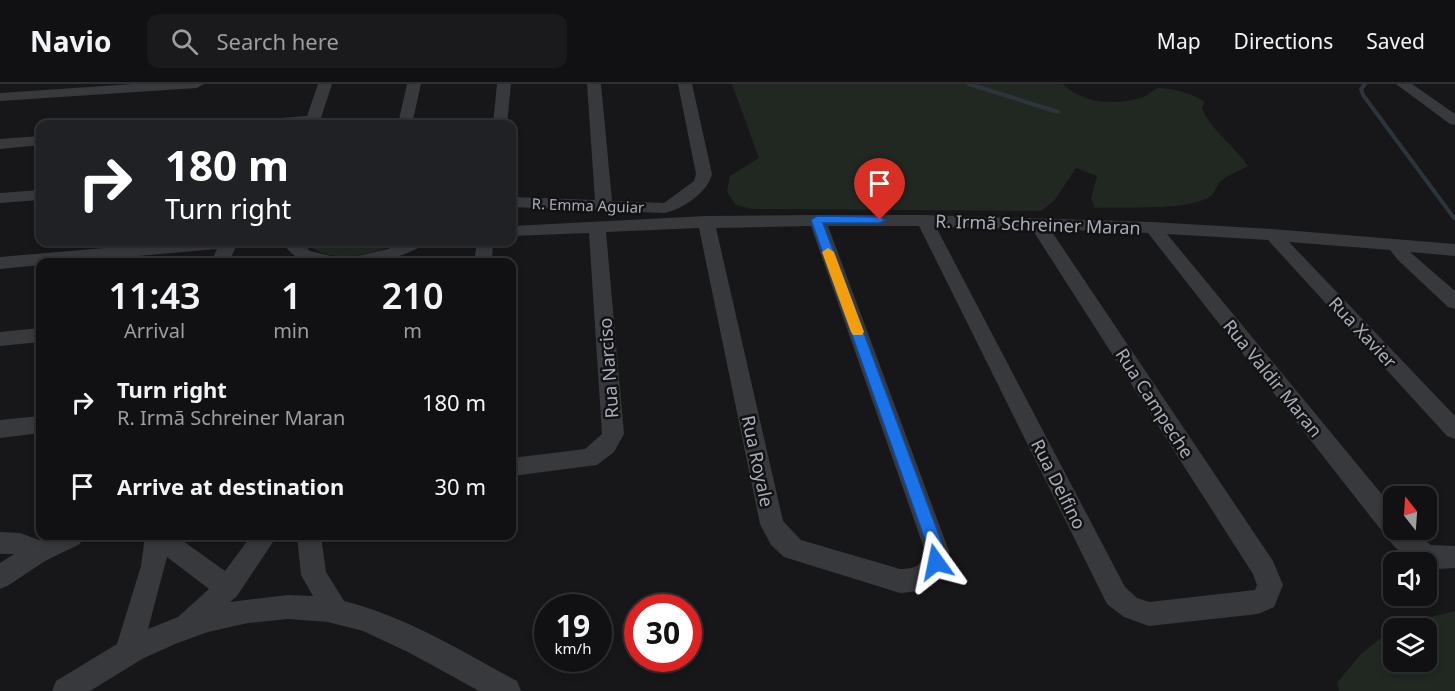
<!DOCTYPE html>
<meta charset="utf-8">
<style>
:root{--surface:#111113;--page:#1a1a1c;--text:#f1f3f6;--muted:#9c9da0;--line:#303133}
body{margin:0;font-family:"Noto Sans",sans-serif;background:var(--page);color:var(--text);height:100vh;display:flex;flex-direction:column;font-size:22px;white-space:nowrap}
*{box-sizing:border-box;margin:0}
p{font-size:20px;color:var(--muted)}
.icon{flex:none;width:33px;height:33px;fill:none;stroke:currentColor;stroke-width:2;stroke-linecap:round;stroke-linejoin:round}
.map{position:relative;flex:1;overflow:hidden}
.sheet{position:absolute;left:36px;top:174px;width:480px;height:282px;display:flex;flex-direction:column;background:var(--surface);border-radius:12px;box-shadow:0 3px 9px #0003,0 0 0 2px var(--line)}
.sheet>*{flex:none}
.banner{position:absolute;left:36px;top:36px;width:480px;height:126px;border-radius:12px;box-shadow:0 3px 9px #0003,0 0 0 2px var(--line);background:#202124;color:#fff;overflow:hidden}
.needle{width:39px;rotate:343deg}
.fabs{position:absolute;left:1383px;top:402px;display:grid;gap:12px}
.fabs a{display:grid;place-items:center;width:54px;height:54px;border-radius:12px;background:var(--surface);box-shadow:0 3px 9px #0003,0 0 0 2px var(--line);font-size:30px}
.speed{position:absolute;left:534px;top:510px;display:flex;gap:12px;font-size:30px;font-weight:700;text-align:center}
.speed>*{display:grid;place-content:center;width:78px;height:78px;border-radius:50%;background:var(--surface);box-shadow:0 3px 9px #0003,0 0 0 2px var(--line);line-height:1}
.speed small{font-size:15px;font-weight:400}
.speed .limit{border:9px solid #d22;background:#fff;color:#111}
.pin{position:absolute;display:grid;place-items:center;width:51px;height:51px;color:#fff;margin:-62px -26px;border-radius:50% 50% 50% 0;rotate:-45deg;box-shadow:0 0 6px #0007}
.pin .icon{rotate:45deg}
.me{position:absolute;width:66px;margin:-33px;rotate:348deg;stroke-linejoin:round;filter:drop-shadow(0 0 4px #0008)}
.turn{display:flex;align-items:center;gap:21px;height:126px;padding:0 30px;font-size:27px}
.turn .icon{width:78px;height:78px;stroke-width:2.5}
.turn b{display:block;font-size:42px;line-height:51px}
.eta{display:flex;justify-content:space-evenly;align-items:center;height:102px;text-align:center}
.eta b{font-size:36px;font-weight:600;line-height:42px}
ul{padding:0;list-style:none}
li{display:flex;align-items:center;gap:18px;height:84px;padding:0 30px}
li div{flex:1}
li b{display:block;font-size:22px}
li em{font-style:normal}
header{display:flex;align-items:center;gap:36px;box-sizing:border-box;height:84px;padding:0 30px;background:var(--surface);border-bottom:2px solid var(--line)}
header strong{font-size:28px}
nav{display:flex;gap:33px;margin-inline-start:auto;font-size:21px}
.search{width:420px;height:54px;background:var(--page);display:flex;align-items:center;gap:15px;box-sizing:border-box;padding:0 21px;border-radius:12px;color:var(--muted);font-size:22px}
.map>svg:first-child{display:block}
.green{fill:#212822;fill-rule:evenodd}
.lines{fill:none;stroke-linecap:round;stroke-linejoin:round}
.stream{stroke:#2d353c;stroke-width:4}
.minor{fill:#38393d;fill-rule:evenodd}
.route{fill:#1a73e8;stroke:#114b97;stroke-width:1.5}
.slow{fill:#f59e0b}
.labels{text-anchor:middle;dominant-baseline:central;stroke-width:5;stroke-linejoin:round;paint-order:stroke}
.far-street-label{font-size:15px;fill:#a9adb8;stroke:#121214}
.street-label{font-size:18px;fill:#a9adb8;stroke:#121214}
</style>
<header>
<strong>Navio</strong>
<div class="search"><svg class="icon" aria-label="search" viewBox="0 0 24 24"><circle cx="10" cy="10" r="6"/><path d="M15 15l6 6"/></svg>Search here</div>
<nav><a>Map</a><a>Directions</a><a>Saved</a></nav>
</header>
<div class="map">
<svg width="1455" height="607" viewBox="0 0 1455 607">
<rect width="100%" height="100%" fill="#171719"/>
<g class="green">
<path d="M732,0H1063C1082,20 1116,21 1141,14C1149,12 1152,4 1161,4C1176,5 1193,10 1205,18L1202,23C1208,44 1235,62 1248,82C1240,87 1225,92 1220,98C1214,105 1215,112 1205,115C1178,127 1126,122 1095,124L1091,115L1097,92L1076,84L1054,117L1041,127L752,125L736,121L727,108L730,92L759,74Z"/>
<path d="M305,158H402C374,170 329,183 305,158Z"/>
<path d="M1455,527V607H1339L1337,599L1361,570L1397,541ZM1394,544H1426V578H1394Z"/>
</g>
<g class="lines">
<g class="stream">
<path d="M969,0L1058,28"/>
<path d="M1365,0L1361,5L1363,11L1454,134"/>
</g>
<g class="minor">
<path d="M133,0H204L197,4L0,17V9Z"/>
<path d="M318,0H332L319,40H247L254,36L307,32Z"/>
<path d="M407,0H421L412,40H398Z"/>
<path d="M497,0H511L507,40H493Z"/>
<path d="M587,0H601L612,117L664,119L694,97L696,90L678,0H692L712,90C708,108 683,125 665,129L512,123V113L595,116Z"/>
<path d="M1396,0H1412L1455,30V41L1450,40Z"/>
<path d="M40,52V61L0,65V55Z"/>
<path d="M40,106V116L0,119V109Z"/>
<path d="M817,131H924L1152,138L1272,145L1455,160V172L1410,168L1455,207V225L1448,223L1398,176L1390,166L1289,158L1455,332V355L1447,352L1268,156L1167,150L1394,425V446H1410L1431,461L1455,462V484L1437,485L1426,482V478C1412,478 1402,470 1392,460L1148,149L1050,145L1273,477L1283,501L1274,523L1258,530L1149,542L1124,533L1107,520L919,142H828L949,467C946,495 928,508 900,509L784,473L771,461L760,440L699,144L606,148L624,350L614,368L597,381L512,392V374L585,365L602,350L589,149L512,152V142L706,132ZM811,142L925,467C922,482 915,485 900,485L801,456L783,437L716,144ZM936,143L1032,145L1253,490L1257,501L1255,506L1149,518L1137,514L1125,503Z"/>
<path d="M173,158H238L229,178H211L217,165L69,178H40V181L0,185V173Z"/>
<path d="M282,158H301L310,167L339,174L342,178C317,181 297,181 282,158Z"/>
<path d="M403,158H425L422,162C397,175 375,181 346,178L349,174L388,165Z"/>
<path d="M477,158H493L492,178H474Z"/>
<path d="M40,244V258L0,262V248Z"/>
<path d="M40,332V349L0,354V336Z"/>
<path d="M0,448L20,449L39,456L48,452H83L80,460L45,477L9,501L0,505V479L14,470H0Z"/>
<path d="M145,452H176L225,487L251,452H277L237,512L230,518L288,511L313,512L301,491L297,452H321L326,488L344,517C405,532 461,567 517,597L521,607H479L410,569L363,547L328,538L288,535L248,539L208,548L175,560L142,575L90,607H52L56,597L117,560L141,482ZM167,473L209,505L178,533L148,545Z"/>
</g>
</g>
<path class="route" d="M817,132L880,133L886,136L880,139H823L945,467L942,483L936,485L931,483L929,467L811,136Z"/>
<path class="slow" d="M828,164L834,168L864,248L862,251H853L851,248L822,168Z"/>
<g class="labels">
<g class="far-street-label">
<text transform="translate(588 121) rotate(2)">R. Emma Aguiar</text>
</g>
<g class="street-label">
<text transform="translate(1038 140) rotate(2)">R. Irmã Schreiner Maran</text>
<text transform="translate(1363 248) rotate(47)">Rua Xavier</text>
<text transform="translate(608 284) rotate(-94)">Rua Narciso</text>
<text transform="translate(1273 294) rotate(51)">Rua Valdir Maran</text>
<text transform="translate(1155 319) rotate(57)">Rua Campeche</text>
<text transform="translate(758 377) rotate(78)">Rua Royale</text>
<text transform="translate(1059 400) rotate(63)">Rua Delfino</text>
</g>
</g>
</svg>
<div class="fabs">
<a><svg class="needle" viewBox="-14 -14 28 28"><path d="M0-13l5 13h-10z" fill="#e53935"/><path d="M0 13l5-13h-10z" fill="#9c9da0"/></svg></a>
<a><svg class="icon" aria-label="sound" viewBox="0 0 24 24"><path d="M4 9h4l5-4v14l-5-4H4zM17 9q2 3 0 6"/></svg></a>
<a><svg class="icon" aria-label="layers" viewBox="0 0 24 24"><path d="M12 4l9 5-9 5-9-5zM3 14l9 5 9-5"/></svg></a>
</div>
<div class="speed"><div>19<small>km/h</small></div><div class="limit">30</div></div>
<div class="pin" style="left:880px;top:136px;background:#d93025"><svg class="icon" aria-label="arrive" viewBox="0 0 24 24"><path d="M6 21V4h12l-3 4 3 4H6"/></svg></div>
<svg class="me" style="left:936px;top:478px" viewBox="-20 -20 40 40"><path d="M0-17L14 15 0 8-14 15z" fill="#1a73e8" stroke="#fff" stroke-width="4"/></svg>
<div class="banner">
<div class="turn"><svg class="icon" aria-label="right" viewBox="0 0 24 24"><path d="M7 20v-9h11M14 6l5 5-5 5"/></svg><div><b>180 m</b>Turn right</div></div>
</div>
<section class="sheet">
<div class="eta">
<div><b>11:43</b><p>Arrival</p></div>
<div><b>1</b><p>min</p></div>
<div><b>210</b><p>m</p></div>
</div>
<ul>
<li><svg class="icon" aria-label="right" viewBox="0 0 24 24"><path d="M7 20v-9h11M14 6l5 5-5 5"/></svg><div><b>Turn right</b><p>R. Irmã Schreiner Maran</p></div><em>180 m</em></li>
<li><svg class="icon" aria-label="arrive" viewBox="0 0 24 24"><path d="M6 21V4h12l-3 4 3 4H6"/></svg><div><b>Arrive at destination</b></div><em>30 m</em></li>
</ul>
</section>
</div>
